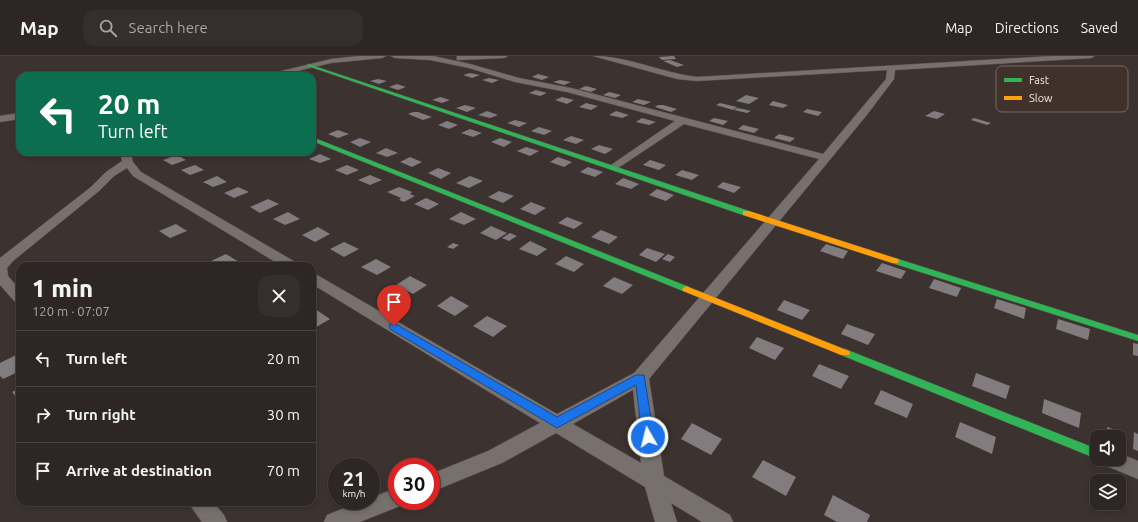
<!DOCTYPE html>
<meta charset="utf-8">
<style>
:root{--surface:#2d2624;--page:#352e2c;--text:#f1f3f6;--muted:#a7a5a6;--line:#484341}
body{margin:0;font-family:Ubuntu,sans-serif;background:var(--page);color:var(--text);height:100vh;display:flex;flex-direction:column;font-size:15px;white-space:nowrap}
*{box-sizing:border-box;margin:0}
p{font-size:13px;color:var(--muted)}
.icon{flex:none;width:22px;height:22px;fill:none;stroke:currentColor;stroke-width:2;stroke-linecap:round;stroke-linejoin:round}
.map{position:relative;flex:1;overflow:hidden}
.details{position:absolute;left:16px;top:206px;width:300px;height:244px;display:flex;flex-direction:column;background:var(--surface);border-radius:12px;box-shadow:0 2px 6px #0003,0 0 0 1px var(--line)}
.details>*{flex:none}
.guide{position:absolute;left:16px;top:16px;width:300px;height:84px;border-radius:12px;box-shadow:0 2px 6px #0003,0 0 0 1px var(--line);background:#0b6e4f;color:#fff;overflow:hidden}
.fabs{position:absolute;left:1090px;top:374px;display:grid;gap:8px}
.fabs a{display:grid;place-items:center;width:36px;height:36px;border-radius:8px;background:var(--surface);box-shadow:0 2px 6px #0003,0 0 0 1px var(--line);font-size:20px}
.speed{position:absolute;left:328px;top:402px;display:flex;gap:8px;font-size:20px;font-weight:700;text-align:center}
.speed>*{display:grid;place-content:center;width:52px;height:52px;border-radius:50%;background:var(--surface);box-shadow:0 2px 6px #0003,0 0 0 1px var(--line);line-height:1}
.speed small{font-size:10px;font-weight:400}
.speed .limit{border:6px solid #d22;background:#fff;color:#111}
.pin{position:absolute;display:grid;place-items:center;width:34px;height:34px;color:#fff;margin:-41px -17px;border-radius:50% 50% 50% 0;rotate:-45deg;box-shadow:0 0 4px #0007}
.pin .icon{rotate:45deg}
.me{position:absolute;width:44px;margin:-22px;rotate:352deg;stroke-linejoin:round;filter:drop-shadow(0 0 3px #0008)}
.turn{display:flex;align-items:center;gap:14px;height:84px;padding:0 16px;font-size:18px}
.turn .icon{width:52px;height:52px;stroke-width:2.5}
.turn b{display:block;font-size:28px;line-height:34px}
.round{display:grid;place-items:center;flex:none;width:42px;height:42px;border-radius:12px;background:var(--page)}
.summary{display:flex;align-items:center;justify-content:space-between;height:68px;padding:0 16px}
h1{font-size:24px;font-weight:800;line-height:30px}
ul{padding:0;list-style:none}
li{display:flex;align-items:center;gap:12px;height:56px;padding:0 16px;border-top:1px solid var(--line)}
li div{flex:1}
li b{display:block;font-size:15px}
li em{font-style:normal}
header{display:flex;align-items:center;gap:24px;box-sizing:border-box;height:56px;padding:0 20px;background:var(--surface);border-bottom:1px solid var(--line)}
header strong{font-size:19px}
nav{display:flex;gap:22px;margin-inline-start:auto;font-size:14px}
.search{width:280px;height:36px;background:var(--page);display:flex;align-items:center;gap:10px;box-sizing:border-box;padding:0 14px;border-radius:12px;color:var(--muted);font-size:15px}
.map>svg:first-child{display:block}
.building{fill:#827c7e}
.lines{fill:none;stroke-linecap:round;stroke-linejoin:round}
.street-casing{stroke:#59514e;stroke-width:1}
.fast-casing{stroke:#59514e;stroke-width:1}
.slow-casing{stroke:#59514e;stroke-width:1}
.street{fill:#78706d;fill-rule:evenodd}
.fast{fill:#30b455;fill-rule:evenodd}
.slow{fill:#ff9f0a;fill-rule:evenodd}
.route{fill:#1a73e8;stroke:#114b97}
.key{fill:#41312b;stroke:#776863;stroke-width:1}
.key-label{font-size:11px;fill:#f4e9e5}
</style>
<header>
<strong>Map</strong>
<div class="search"><svg class="icon" aria-label="search" viewBox="0 0 24 24"><circle cx="10" cy="10" r="6"/><path d="M15 15l6 6"/></svg>Search here</div>
<nav><a>Map</a><a>Directions</a><a>Saved</a></nav>
</header>
<div class="map">
<svg width="1138" height="466" viewBox="0 0 1138 466">
<rect width="100%" height="100%" fill="#3c3330"/>
<g class="building">
<path d="M674,0L676,3L662,4L659,1Z"/>
<path d="M670,4L684,9L677,11L663,5Z"/>
<path d="M470,17L480,19L472,22L463,19Z"/>
<path d="M538,18L549,21L542,24L532,21Z"/>
<path d="M489,22L499,24L492,27L482,24Z"/>
<path d="M378,23L387,25L379,28L370,25Z"/>
<path d="M560,24L571,26L564,29L553,26Z"/>
<path d="M397,28L406,31L398,34L389,31Z"/>
<path d="M586,30L597,33L591,36L579,33Z"/>
<path d="M536,34L547,37L540,40L529,37Z"/>
<path d="M609,36L621,39L615,42L603,39Z"/>
<path d="M746,39L759,42L749,48L736,45Z"/>
<path d="M440,41L450,44L442,47L432,44Z"/>
<path d="M562,41L574,44L567,48L555,44Z"/>
<path d="M638,43L651,46L644,49L632,46Z"/>
<path d="M773,45L788,49L783,52L769,49Z"/>
<path d="M586,47L598,50L591,54L579,51Z"/>
<path d="M720,47L737,51L733,54L716,49Z"/>
<path d="M465,49L476,52L467,56L456,52Z"/>
<path d="M658,49H663L677,53L671,56L655,51Z"/>
<path d="M737,52L743,53L751,55L747,57L734,54Z"/>
<path d="M807,53L822,56L818,60L803,56Z"/>
<path d="M487,55L498,59L490,62L478,59Z"/>
<path d="M616,55L629,59L622,62L609,59Z"/>
<path d="M934,55L945,58L937,63L925,60Z"/>
<path d="M413,56H418L432,61L423,64L408,58Z"/>
<path d="M642,62L656,66L649,69L636,66Z"/>
<path d="M714,62L728,65L723,69L709,65Z"/>
<path d="M974,62L991,67L987,69L971,64Z"/>
<path d="M515,64L527,67L519,71L507,67Z"/>
<path d="M447,65L458,69L449,73L438,69Z"/>
<path d="M743,69L759,73L754,77L738,73Z"/>
<path d="M539,71L552,75L544,79L531,75Z"/>
<path d="M470,73L482,77L473,81L461,77Z"/>
<path d="M338,74L349,78L338,82L328,78Z"/>
<path d="M779,78L795,82L790,86L774,82Z"/>
<path d="M571,80L584,84L576,88L563,84Z"/>
<path d="M360,82L371,86L360,91L350,86Z"/>
<path d="M500,82L512,86L504,91L491,86Z"/>
<path d="M599,89L613,93L605,98L591,93Z"/>
<path d="M526,91L539,95L530,100L517,95Z"/>
<path d="M386,92L398,97L387,101L376,97Z"/>
<path d="M320,98L331,103L320,107L309,103Z"/>
<path d="M177,99L186,104L172,109L163,104Z"/>
<path d="M410,101L422,106L412,111L400,106Z"/>
<path d="M558,101L572,106L564,111L550,106Z"/>
<path d="M650,104L666,109L659,114L643,109Z"/>
<path d="M195,109L204,114L190,119L181,114Z"/>
<path d="M347,109L359,114L347,119L335,114Z"/>
<path d="M588,111L603,116L595,121L580,116Z"/>
<path d="M438,112L451,117L441,123L428,117Z"/>
<path d="M682,114L699,119L692,124L675,119Z"/>
<path d="M370,119L382,124L370,129L358,124Z"/>
<path d="M217,120L227,126L213,131L203,126Z"/>
<path d="M470,120L483,125L469,132L456,127Z"/>
<path d="M623,122L639,128L631,133L615,128Z"/>
<path d="M723,126L741,131L734,137L717,131Z"/>
<path d="M238,131L249,136L234,142L224,137Z"/>
<path d="M399,131L412,136L410,138L415,140L404,146L399,144L401,142L387,136Z"/>
<path d="M657,133L674,139L666,145L649,139Z"/>
<path d="M499,135L514,140L503,147L488,141Z"/>
<path d="M426,142L439,148L428,154L414,148Z"/>
<path d="M268,143L279,148L260,157L250,151Z"/>
<path d="M531,146L546,152L535,159L520,153Z"/>
<path d="M288,156L300,163L285,169L273,163Z"/>
<path d="M461,156L476,163L464,169L449,163Z"/>
<path d="M567,161L583,167L574,173L558,167Z"/>
<path d="M176,168L187,175L170,182L159,175Z"/>
<path d="M491,170L507,177L496,184L480,177Z"/>
<path d="M318,171L330,178L315,186L302,179Z"/>
<path d="M601,174L618,181L609,188L591,181Z"/>
<path d="M510,177L517,180L509,185L502,182Z"/>
<path d="M530,185L547,193L537,200L519,193Z"/>
<path d="M344,186L359,193L344,201L330,193Z"/>
<path d="M453,187L459,189L453,193L447,191Z"/>
<path d="M826,188L848,195L843,203L820,195Z"/>
<path d="M647,192L665,198L656,206L639,199Z"/>
<path d="M226,198L239,206L231,210H215L209,206Z"/>
<path d="M668,198L675,201L670,206L662,203Z"/>
<path d="M566,200L584,208L574,216L555,208Z"/>
<path d="M376,203L391,211L377,219L361,211Z"/>
<path d="M882,207L906,215L901,223L876,215Z"/>
<path d="M410,220L427,229L413,238L396,229Z"/>
<path d="M614,221L633,229L622,238L603,230Z"/>
<path d="M934,223L961,232L957,241L929,232Z"/>
<path d="M451,240L469,250L455,260L437,250Z"/>
<path d="M997,243L1026,252L1024,263L994,252Z"/>
<path d="M784,244L810,254L802,264L777,254Z"/>
<path d="M315,253L330,263L313,273L312,254Z"/>
<path d="M487,260L507,270L493,281L473,270Z"/>
<path d="M1058,263L1090,273L1088,284L1056,273Z"/>
<path d="M847,268L875,278L868,289L841,278Z"/>
<path d="M757,281L784,292L775,304L749,292Z"/>
<path d="M1133,287L1138,288V300L1133,299Z"/>
<path d="M18,298L20,315L3,323L0,320V307Z"/>
<path d="M819,308L849,320L841,333L812,320Z"/>
<path d="M976,317L1010,330L1006,343L972,330Z"/>
<path d="M20,332V346L12,336Z"/>
<path d="M881,334L913,348L907,362L874,348Z"/>
<path d="M1044,343L1081,357L1079,372L1042,357Z"/>
<path d="M960,366L996,381L992,398L955,381Z"/>
<path d="M692,367L722,383L711,399L681,383Z"/>
<path d="M1107,371L1124,377L1126,395L1119,393V381H1107Z"/>
<path d="M1134,376L1138,378V395L1133,393Z"/>
<path d="M763,404L796,421L786,440L752,421Z"/>
<path d="M833,439L870,459L867,466H837L824,459Z"/>
</g>
<g class="lines">
<g class="street-casing">
<g id="street">
<path d="M359,0H386L382,2L331,7L276,20H261L331,3Z"/>
<path d="M391,0H433L470,8L519,22L571,32L823,98L886,23L887,14L697,25L677,23L593,0C628,0 662,17 697,21L1052,0H1095L1091,2L895,14L894,23L866,60L649,323L664,420L730,459L733,466H702L671,447L677,466H655L645,431L556,377L502,407L431,436V418L488,395L540,367L312,228V218L317,219L557,358L634,317L819,103L684,68L615,114L611,113L609,111L611,109L675,65L567,36L515,26L469,12L430,4L395,2ZM633,334L641,407L573,368Z"/>
<path d="M457,0H508L504,2L460,4H457Z"/>
<path d="M20,57V63L0,66V60Z"/>
<path d="M120,96H130L133,106L141,116L297,207L299,210H282L133,120L127,112L114,120L99,135L13,205L7,212L8,220L20,234V248L15,246L0,229V202L91,131L106,116L122,105Z"/>
<path d="M1119,397L1138,405V423L1104,409L1101,403H1119Z"/>
<path d="M397,432V445H406L405,448L360,466H324L327,459L362,445H371V442Z"/>
<path d="M188,446H213L224,459L227,466H202Z"/>
</g>
</g>
<g class="fast-casing">
<g id="fast">
<path d="M308,8L749,155L750,157L746,159H743L308,10Z"/>
<path d="M312,81L689,231L690,233L686,236L683,235L312,85Z"/>
<path d="M895,202L1138,279V285L892,207L891,205L892,203Z"/>
<path d="M845,293L1097,393V403L841,299L840,297L841,295Z"/>
</g>
</g>
<g class="slow-casing">
<g id="slow">
<path d="M743,155H749L898,203L899,205L898,207H892L743,159Z"/>
<path d="M686,230L849,295L850,297L849,299H841L683,235L682,233Z"/>
</g>
</g>
<use href="#street" class="street"/>
<use href="#fast" class="fast"/>
<use href="#slow" class="slow"/>
</g>
<path class="route" d="M394,267L557,361L636,319H644L654,381L652,384H644L642,381L636,329L557,372L390,273L389,270L390,268Z"/>
<rect x="996" y="10" width="132" height="46" rx="6" class="key"/>
<rect x="1004" y="22" width="18" height="4" fill="#30b455"/>
<rect x="1004" y="40" width="18" height="4" fill="#ff9f0a"/>
<g class="key-label">
<text x="1029" y="28">Fast</text>
<text x="1029" y="46">Slow</text>
</g>
</svg>
<div class="fabs">
<a><svg class="icon" aria-label="sound" viewBox="0 0 24 24"><path d="M4 9h4l5-4v14l-5-4H4zM17 9q2 3 0 6"/></svg></a>
<a><svg class="icon" aria-label="layers" viewBox="0 0 24 24"><path d="M12 4l9 5-9 5-9-5zM3 14l9 5 9-5"/></svg></a>
</div>
<div class="speed"><div>21<small>km/h</small></div><div class="limit">30</div></div>
<div class="pin" style="left:394px;top:270px;background:#d93025"><svg class="icon" aria-label="arrive" viewBox="0 0 24 24"><path d="M6 21V4h12l-3 4 3 4H6"/></svg></div>
<svg class="me" style="left:648px;top:381px" viewBox="-20 -20 40 40"><circle r="17" fill="#1a73e8" stroke="#fff" stroke-width="3"/><path d="M0-11L8 9 0 5-8 9z" fill="#fff"/></svg>
<div class="guide">
<div class="turn"><svg class="icon" aria-label="left" viewBox="0 0 24 24"><path d="M17 20v-9H6M10 6l-5 5 5 5"/></svg><div><b>20 m</b>Turn left</div></div>
</div>
<section class="details">
<div class="summary"><div><h1>1 min</h1><p>120 m · 07:07</p></div><a class="round"><svg class="icon" aria-label="close" viewBox="0 0 24 24"><path d="M6 6l12 12M18 6L6 18"/></svg></a></div>
<ul>
<li><svg class="icon" aria-label="left" viewBox="0 0 24 24"><path d="M17 20v-9H6M10 6l-5 5 5 5"/></svg><div><b>Turn left</b></div><em>20 m</em></li>
<li><svg class="icon" aria-label="right" viewBox="0 0 24 24"><path d="M7 20v-9h11M14 6l5 5-5 5"/></svg><div><b>Turn right</b></div><em>30 m</em></li>
<li><svg class="icon" aria-label="arrive" viewBox="0 0 24 24"><path d="M6 21V4h12l-3 4 3 4H6"/></svg><div><b>Arrive at destination</b></div><em>70 m</em></li>
</ul>
</section>
</div>
